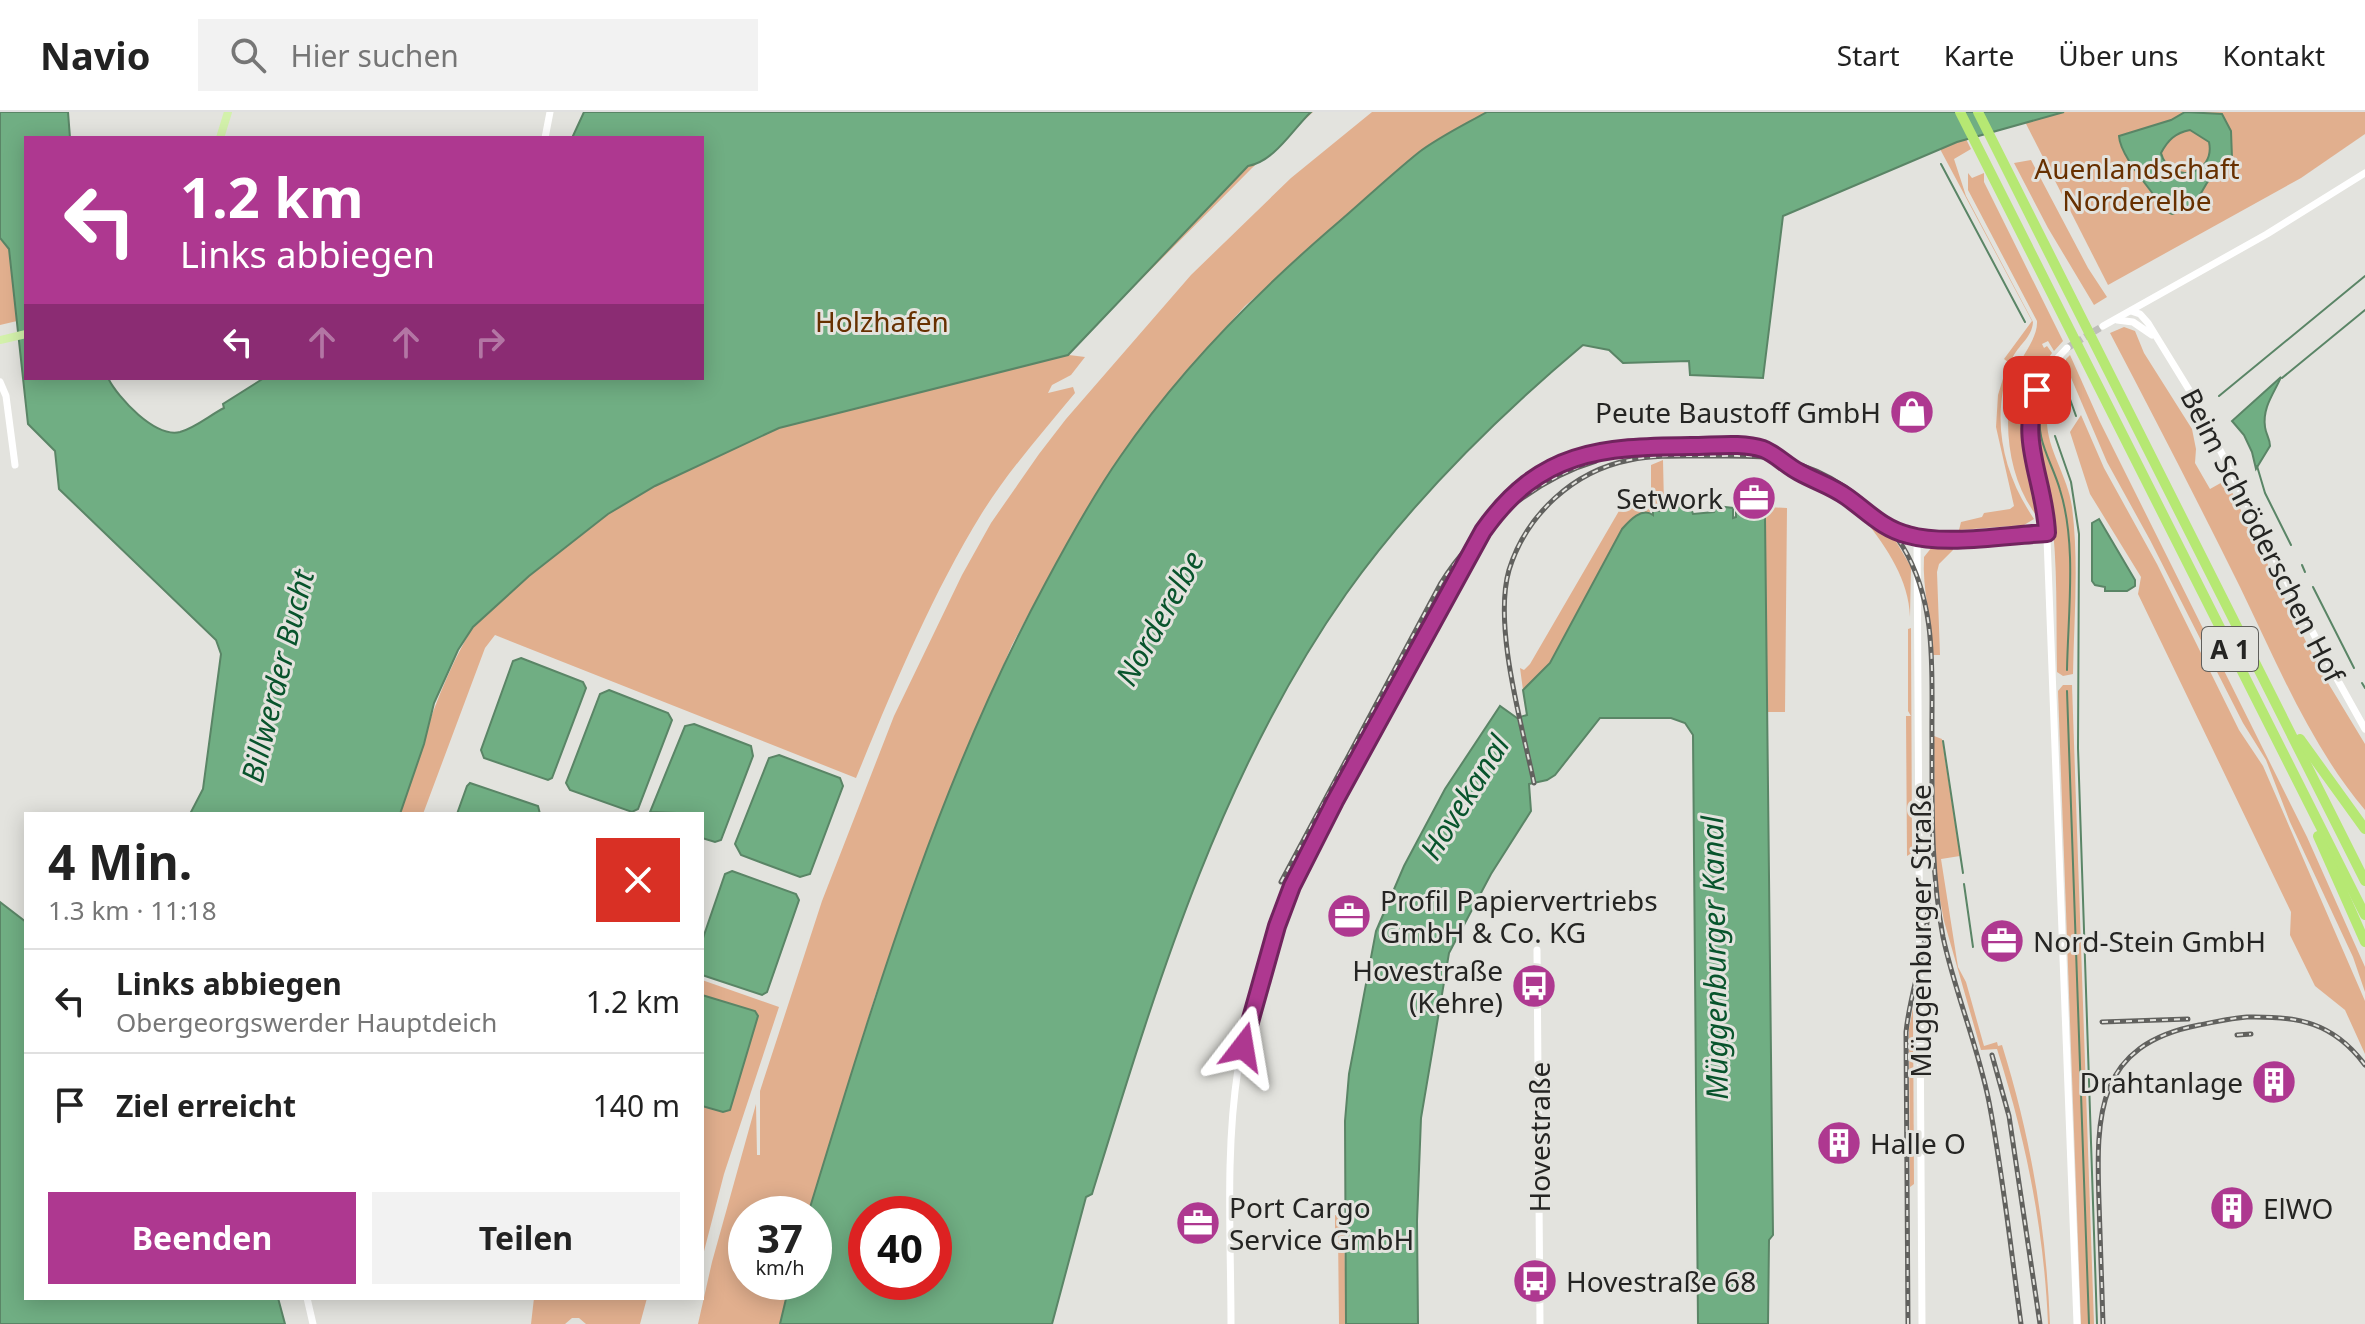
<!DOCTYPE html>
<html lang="de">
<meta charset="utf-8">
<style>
:root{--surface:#fff;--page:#f2f2f2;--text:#222;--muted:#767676;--line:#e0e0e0;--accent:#ae3890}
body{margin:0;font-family:"Noto Sans",sans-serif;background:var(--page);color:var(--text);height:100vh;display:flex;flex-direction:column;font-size:30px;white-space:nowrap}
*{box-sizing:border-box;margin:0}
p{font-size:26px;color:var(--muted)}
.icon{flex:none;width:44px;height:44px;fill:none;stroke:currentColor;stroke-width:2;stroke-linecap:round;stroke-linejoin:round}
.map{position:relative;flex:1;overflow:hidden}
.panel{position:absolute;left:24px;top:700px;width:680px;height:488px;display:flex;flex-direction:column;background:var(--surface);border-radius:0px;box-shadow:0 4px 20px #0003}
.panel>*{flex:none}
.top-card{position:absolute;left:24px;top:24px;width:680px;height:244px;border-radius:0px;box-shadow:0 4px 20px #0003;background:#ae3890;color:#fff;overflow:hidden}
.speed{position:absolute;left:728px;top:1084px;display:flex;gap:16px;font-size:40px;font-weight:700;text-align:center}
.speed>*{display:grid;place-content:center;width:104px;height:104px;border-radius:50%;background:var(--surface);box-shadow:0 4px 20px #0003;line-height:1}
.speed small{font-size:20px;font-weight:400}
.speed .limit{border:12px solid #d22;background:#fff;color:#111}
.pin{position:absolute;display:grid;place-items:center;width:68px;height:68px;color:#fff;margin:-34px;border-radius:16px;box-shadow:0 4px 12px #0006}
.me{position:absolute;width:88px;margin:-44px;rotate:14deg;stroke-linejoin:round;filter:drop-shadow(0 0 6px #0008)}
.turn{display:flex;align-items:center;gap:28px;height:168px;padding:0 24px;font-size:36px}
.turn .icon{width:104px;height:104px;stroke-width:2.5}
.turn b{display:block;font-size:56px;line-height:68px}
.lanes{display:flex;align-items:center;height:76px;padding:0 24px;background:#0003;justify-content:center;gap:40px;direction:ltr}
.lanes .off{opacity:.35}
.round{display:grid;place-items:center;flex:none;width:84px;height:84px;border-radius:0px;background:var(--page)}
.summary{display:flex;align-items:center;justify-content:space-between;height:136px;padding:0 24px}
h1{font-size:48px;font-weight:700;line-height:60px}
.action{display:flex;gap:16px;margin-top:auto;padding:16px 24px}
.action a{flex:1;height:92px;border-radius:0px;background:var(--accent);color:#fff;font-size:32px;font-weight:700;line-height:92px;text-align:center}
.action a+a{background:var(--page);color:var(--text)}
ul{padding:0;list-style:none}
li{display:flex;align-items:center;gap:24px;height:104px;padding:0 24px;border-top:2px solid var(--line)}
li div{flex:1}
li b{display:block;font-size:30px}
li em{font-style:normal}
header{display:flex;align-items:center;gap:48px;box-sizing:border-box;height:112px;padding:0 40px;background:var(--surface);border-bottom:2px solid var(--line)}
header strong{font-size:38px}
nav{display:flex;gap:44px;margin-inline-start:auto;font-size:28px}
.search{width:560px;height:72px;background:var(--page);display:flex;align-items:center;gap:20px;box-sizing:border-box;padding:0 28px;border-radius:0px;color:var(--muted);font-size:30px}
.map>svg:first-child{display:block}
.green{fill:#e1af8e}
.water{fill:#70ae83;stroke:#5a8566;stroke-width:2;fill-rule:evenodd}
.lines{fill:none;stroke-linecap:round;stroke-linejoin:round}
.stream{stroke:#5a8566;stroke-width:2}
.minor-tunnel{stroke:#bdbdb9;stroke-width:7;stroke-dasharray:7 3.5;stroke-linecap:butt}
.minor{stroke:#fff;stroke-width:7}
.major{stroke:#d3f1ab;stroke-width:8}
.highway{stroke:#b6e873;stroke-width:10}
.rail-casing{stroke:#61615e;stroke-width:5}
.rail{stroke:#e3e3de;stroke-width:2;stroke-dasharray:6;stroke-linecap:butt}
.route-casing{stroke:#71245e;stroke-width:20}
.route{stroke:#ae3890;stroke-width:14}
.labels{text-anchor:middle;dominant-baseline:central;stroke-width:6;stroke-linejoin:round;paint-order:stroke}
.shield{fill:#e3e3de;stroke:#5e5e5b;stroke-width:2}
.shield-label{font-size:26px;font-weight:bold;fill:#252523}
.park-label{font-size:28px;fill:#673000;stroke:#e3e3de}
.poi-label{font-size:28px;fill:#252523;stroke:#e3e3de;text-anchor:start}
.street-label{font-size:28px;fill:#252523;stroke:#e3e3de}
.water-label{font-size:30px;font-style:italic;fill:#08542c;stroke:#e3e3de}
</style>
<header>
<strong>Navio</strong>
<div class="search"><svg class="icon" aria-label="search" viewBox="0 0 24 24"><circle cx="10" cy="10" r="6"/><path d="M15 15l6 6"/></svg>Hier suchen</div>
<nav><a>Start</a><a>Karte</a><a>Über uns</a><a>Kontakt</a></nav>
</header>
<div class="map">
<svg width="2365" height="1212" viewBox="0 0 2365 1212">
<rect width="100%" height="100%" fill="#e3e3de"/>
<g class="green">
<path d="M846,0H1313L1252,56L1072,237L1069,243L1085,245L1071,263L1052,273L1048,281L1073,275L1075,281C1043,320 1009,358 982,401C931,484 893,576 856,666L495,523L485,536L423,702H400C420,637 438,573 473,515L702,266Z"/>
<path d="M1372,0H1487L1420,40L1245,194L1181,265L1119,346L1063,438L1012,533L956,663L875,884L808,1102H746V1170H790L780,1212H698L712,1150L756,992L757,1043H760V979L822,789L894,604L962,463L991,411L1039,342L1066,307L1191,163L1291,66Z"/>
<path d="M2020,0H2365V22L2301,66L2108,173Z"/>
<path d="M1966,27L1971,37L1954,47L1966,84L2033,210C2032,226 2018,233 2012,247C1990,303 2001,358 2034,407L2024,413L1959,418L1961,410L1982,405L1984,401L2010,397L2014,394L1996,315L1998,283L2008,250L2004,247L2032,209L1940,37Z"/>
<path d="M2031,48L2088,156L2107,185L2094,193L2048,116L2014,51Z"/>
<path d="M1968,61L1972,66L1984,61V70L2063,229L2054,239L2048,229L2042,232L2044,236L2047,234L2052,241L2041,257L2040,253L2033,255L2035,260L2040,259C2021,291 2020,324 2029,359C2033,374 2041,388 2036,403C2007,364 2001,305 2016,260C2021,243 2038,227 2037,209L1968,78Z"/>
<path d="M0,126L9,137L17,209L0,213Z"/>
<path d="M2124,215L2135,219L2144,241L2192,317L2196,337L2195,351L2210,377L2226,368L2319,556L2365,632V698C2310,633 2277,551 2240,475C2198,390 2154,305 2110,221Z"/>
<path d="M2070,243L2099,308L2307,725L2365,855V880L2353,845L2290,710L2266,648L2243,611L2150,428L2107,350L2066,254V247Z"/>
<path d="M2058,251L2064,262C2054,274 2048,291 2047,307C2046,336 2068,364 2072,395C2079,450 2074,507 2073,562L2063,564L2057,560C2056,507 2058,452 2051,400C2046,360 2028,334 2036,291L2045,294L2048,288L2044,272Z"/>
<path d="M2081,303L2104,356L2157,452L2239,618L2263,654L2365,889V942L2345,898L2315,874L2290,823L2291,800L2138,482L2141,465L2090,382L2070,320Z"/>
<path d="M1663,348L1664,393H1650V400H1646L1622,417L1550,551L1523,578L1520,556L1524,558L1530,552L1623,392L1648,393L1651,385V353Z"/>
<path d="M1768,395L1787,396L1785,600H1766L1765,407L1755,402V399H1768Z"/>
<path d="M1865,408L1894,426L1911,455L1910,505C1909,468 1887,436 1865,408Z"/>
<path d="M1953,434V438L1939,452L1937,460L1940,543H1933C1932,510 1922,478 1924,445L1932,435Z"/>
<path d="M1911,516L1912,741L1907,744L1906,604H1911L1908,599V517Z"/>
<path d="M2063,573H2072L2094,1212H2081L2058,579Z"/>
<path d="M1934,624L1942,627L1960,744L1941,747L1958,855L1966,870L1984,934L1997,930L1998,934L2002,933C2031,1026 2046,1115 2050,1212H2048C2044,1117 2026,1028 1997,937L1981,938L1944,809L1938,777L1935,746Z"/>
<path d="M702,868L779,895L724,1062L702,1147Z"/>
<path d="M1913,896L1914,1072L1910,1075L1909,917Z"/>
<path d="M1335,1103H1344L1346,1212H1339L1338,1121H1335Z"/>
<path d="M534,1186H647L640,1212H586L579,1206H572L565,1212H531Z"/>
</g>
<g class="water">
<path d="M0,0H68L70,26H26V266H108C118,286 155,326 180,320C195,316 210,303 224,296L223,292L264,266H702V26H572L584,0H1311C1292,18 1275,49 1248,54L1068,243L779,316L655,374L608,402L529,464L473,515L458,538L434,591L424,632L400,702H190L203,677L221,542L216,528L59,377L55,339L28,312L9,137L0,126Z"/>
<path d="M1487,0H2064L1957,30L1783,104L1763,266L1690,263L1689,249L1623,251L1609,238L1583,233C1495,307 1412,389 1346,482C1220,661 1156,875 1092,1082L1086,1085L1052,1212H780L790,1170H814V1102H808C874,887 938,670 1045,472C1068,429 1092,385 1120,345C1178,260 1250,187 1327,120C1358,94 1387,66 1418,41C1439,25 1464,13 1487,0ZM866,1102H934V1170H866Z"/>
<path d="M2185,0L2222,2L2231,19L2232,46C2227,50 2221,54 2217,58C2197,78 2206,91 2172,102L2165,99C2153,79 2120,45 2119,24L2171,8ZM2190,18L2209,30C2216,63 2170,74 2161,41C2168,28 2175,21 2190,18Z"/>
<path d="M2281,265C2275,280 2262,295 2265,315C2266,323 2270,326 2270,334L2256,357L2252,340L2244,323L2232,309Z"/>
<path d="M1667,394L1682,395L1685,399H1692L1693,402L1714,400L1717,394L1733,396V406L1736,405V398H1742V402H1755L1765,406L1773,1123L1769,1128L1768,1212H1698L1693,623L1685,611L1671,606H1600L1555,663L1547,668L1529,672L1531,699L1491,762L1449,841L1421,1006L1417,1109L1418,1212H1346L1345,1009L1349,962L1376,819L1404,754L1445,677L1500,594L1517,606L1527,603L1523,578L1550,551L1622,417C1630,408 1642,395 1653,403V399H1664Z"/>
<path d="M2099,407L2135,468V474L2127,479H2105V475L2095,473L2092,469V411Z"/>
<path d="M521,546L583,570L586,576L552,666L548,668L484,646L481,638L513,549Z"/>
<path d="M609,578L668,601L672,608L638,697L632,700L570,678L566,671L600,582Z"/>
<path d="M694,612L751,634L753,644L721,728L715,730L702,726V702L650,700L685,614Z"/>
<path d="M779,643L840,666L843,674L810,762L800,765L741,743L735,732L769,646Z"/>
<path d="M470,671L538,694L540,702H457L467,674Z"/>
<path d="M732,759L796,782L799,788L767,880L762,883L702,863V829L725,762Z"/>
<path d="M0,790L26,810V1186H278L285,1212H0Z"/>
<path d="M702,883L755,899L758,904L730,998L723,1000L702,994Z"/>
</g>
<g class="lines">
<g class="stream">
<path d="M1941,52L2025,210"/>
<path d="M2282,266L2365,198"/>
<path d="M2066,276L2076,304"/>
<path d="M2219,284L2365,164"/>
<path d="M2042,294C2033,326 2052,349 2060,378C2077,432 2068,501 2067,558"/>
<path d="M2055,324L2071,370L2079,422L2078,636L2097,1212"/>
<path d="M2257,354L2265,381L2291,433"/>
<path d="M2302,453L2305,460"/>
<path d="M2313,475L2354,556"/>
<path d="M2362,571L2365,576"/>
<path d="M2067,579L2089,1212"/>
<path d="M1943,629L1963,761"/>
<path d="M1964,772L1973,835"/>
</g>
<path class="minor-tunnel" d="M2067,236L2103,214"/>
<g class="minor">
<path d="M545,26L550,0"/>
<path d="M2131,199L2140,202L2148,211L2191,281L2331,556L2365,617"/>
<path d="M2117,208L2133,210L2152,223"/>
<path d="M2103,214L2267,122L2365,61"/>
<path d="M2067,236C2037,265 2022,304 2032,345C2037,363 2044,381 2046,400L2077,1212"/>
<path d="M0,270L6,284L15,353"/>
<path d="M1917,426L1922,1212"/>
<path d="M1537,838L1540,1212"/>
<path d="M307,1186L313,1212"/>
<path d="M1231,1212C1231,1128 1225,1041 1238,957C1271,759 1395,595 1483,419C1542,336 1605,335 1697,334C1719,334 1749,329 1769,340C1779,346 1788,355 1799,360C1811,367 1825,371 1837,379C1862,394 1879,416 1908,424C1946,433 2007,424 2047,421"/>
</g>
<g class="major">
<path d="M220,26L228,0"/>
<path d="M0,228L26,222"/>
</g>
<g class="highway">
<path d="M1960,0L2365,803"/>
<path d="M1978,0L2365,769"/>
<path d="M2300,627L2365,717"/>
<path d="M2318,724L2365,830"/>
</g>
<g class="rail-casing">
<g id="rail">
<path d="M1534,671C1522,613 1493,514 1509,458C1526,403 1573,359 1630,348C1655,343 1680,344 1705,344C1736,344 1771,342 1801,353C1843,367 1880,398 1903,435C1939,495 1931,566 1932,632C1932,697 1931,761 1943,825C1955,881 1978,934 1989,990C2003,1063 2011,1138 2021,1212"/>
<path d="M1281,770L1441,471C1474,418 1535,367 1596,349"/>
<path d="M2102,910L2188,907"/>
<path d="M2237,923L2251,922"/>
<path d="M1992,943L2009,1004L2040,1212"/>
<path d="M1908,1212L1906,920C1911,872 1929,837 1928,786"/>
<path d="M2103,1212C2102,1171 2100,1131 2099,1090C2096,1002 2096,933 2199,913C2215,910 2231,906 2247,905C2298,904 2333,910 2365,953"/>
</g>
</g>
<use href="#rail" class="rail"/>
</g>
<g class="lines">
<g class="route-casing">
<path id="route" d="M1243,935L1277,814L1292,774L1335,689L1483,419C1540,338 1601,335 1691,334C1714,334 1742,330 1763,337C1776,342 1787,354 1799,360C1815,369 1832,374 1847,385C1868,400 1883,417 1908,423C1946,434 2007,423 2047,421C2045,369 2018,330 2037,278"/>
</g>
<use href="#route" class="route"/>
</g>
<defs>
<g id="shop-disc" transform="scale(2.3)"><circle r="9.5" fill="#ae3890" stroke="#e3e3de"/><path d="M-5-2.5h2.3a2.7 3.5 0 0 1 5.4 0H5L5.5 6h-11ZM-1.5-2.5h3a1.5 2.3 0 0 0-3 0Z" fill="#fff"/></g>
<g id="office-disc" transform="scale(2.3)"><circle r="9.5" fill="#ae3890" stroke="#e3e3de"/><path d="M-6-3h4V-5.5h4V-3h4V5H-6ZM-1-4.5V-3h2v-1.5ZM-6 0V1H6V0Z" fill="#fff"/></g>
<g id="bus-disc" transform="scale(2.3)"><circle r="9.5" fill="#ae3890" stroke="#e3e3de"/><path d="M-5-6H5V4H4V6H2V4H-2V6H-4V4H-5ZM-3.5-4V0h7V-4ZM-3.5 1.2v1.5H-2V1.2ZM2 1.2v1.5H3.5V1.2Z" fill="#fff"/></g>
<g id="building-disc" transform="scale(2.3)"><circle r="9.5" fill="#ae3890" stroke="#e3e3de"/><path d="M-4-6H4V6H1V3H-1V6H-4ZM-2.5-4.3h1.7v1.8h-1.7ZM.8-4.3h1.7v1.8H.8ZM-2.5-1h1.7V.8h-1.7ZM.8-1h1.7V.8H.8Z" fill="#fff"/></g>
</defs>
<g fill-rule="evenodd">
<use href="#shop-disc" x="1912" y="300"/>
<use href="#office-disc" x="1754" y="386"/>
<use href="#office-disc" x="1349" y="804"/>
<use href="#office-disc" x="2002" y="829"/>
<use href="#bus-disc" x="1534" y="874"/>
<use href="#building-disc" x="2274" y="970"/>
<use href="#building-disc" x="1839" y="1031"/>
<use href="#building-disc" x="2232" y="1096"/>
<use href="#office-disc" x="1198" y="1111"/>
<use href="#bus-disc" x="1535" y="1169"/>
</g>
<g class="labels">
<rect class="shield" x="2202" y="515" width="56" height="44" rx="6"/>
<g class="shield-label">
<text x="2230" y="537">A 1</text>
</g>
<g class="park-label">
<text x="2137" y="56">Auenlandschaft<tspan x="2137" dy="32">Norderelbe</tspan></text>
<text x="882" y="209">Holzhafen</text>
</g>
<g class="poi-label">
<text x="1881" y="300" text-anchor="end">Peute Baustoff GmbH</text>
<text x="1723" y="386" text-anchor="end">Setwork</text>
<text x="1380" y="788">Profil Papiervertriebs<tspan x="1380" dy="32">GmbH &amp; Co. KG</tspan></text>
<text x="2033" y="829">Nord-Stein GmbH</text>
<text x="1503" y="858" text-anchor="end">Hovestraße<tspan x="1503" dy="32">(Kehre)</tspan></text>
<text x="2243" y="970" text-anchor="end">Drahtanlage</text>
<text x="1870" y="1031">Halle O</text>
<text x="1229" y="1095">Port Cargo<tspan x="1229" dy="32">Service GmbH</tspan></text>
<text x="2263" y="1096">ElWO</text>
<text x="1566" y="1169">Hovestraße 68</text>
</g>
<g class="street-label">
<text transform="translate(2263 423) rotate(63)">Beim Schröderschen Hof</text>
<text transform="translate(1920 819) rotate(-90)">Müggenburger Straße</text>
<text transform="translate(1539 1025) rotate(-90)">Hovestraße</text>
</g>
<g class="water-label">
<text transform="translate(1159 506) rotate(-61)">Norderelbe</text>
<text transform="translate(277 564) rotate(-76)">Billwerder Bucht</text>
<text transform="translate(1464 685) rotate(-58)">Hovekanal</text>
<text transform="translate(1714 846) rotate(-91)">Müggenburger Kanal</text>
</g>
</g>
</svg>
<div class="speed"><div>37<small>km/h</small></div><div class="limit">40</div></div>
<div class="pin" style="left:2037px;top:278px;background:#d93025"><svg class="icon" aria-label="arrive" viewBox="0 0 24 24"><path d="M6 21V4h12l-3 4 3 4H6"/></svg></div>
<svg class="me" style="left:1243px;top:935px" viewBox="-20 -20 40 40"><path d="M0-17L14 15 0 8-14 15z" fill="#ae3890" stroke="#fff" stroke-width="4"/></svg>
<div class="top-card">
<div class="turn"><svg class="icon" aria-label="left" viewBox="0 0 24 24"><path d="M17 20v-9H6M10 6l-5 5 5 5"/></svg><div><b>1.2 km</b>Links abbiegen</div></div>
<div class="lanes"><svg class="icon" aria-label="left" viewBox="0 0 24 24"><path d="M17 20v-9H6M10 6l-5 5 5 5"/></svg><svg class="icon off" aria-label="ahead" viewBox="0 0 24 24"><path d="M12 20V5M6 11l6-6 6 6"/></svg><svg class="icon off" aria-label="ahead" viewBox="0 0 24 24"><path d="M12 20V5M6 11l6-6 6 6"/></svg><svg class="icon off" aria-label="right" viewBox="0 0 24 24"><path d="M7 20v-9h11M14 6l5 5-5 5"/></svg></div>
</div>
<section class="panel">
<div class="summary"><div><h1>4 Min.</h1><p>1.3 km · 11:18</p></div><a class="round" style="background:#d93025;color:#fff"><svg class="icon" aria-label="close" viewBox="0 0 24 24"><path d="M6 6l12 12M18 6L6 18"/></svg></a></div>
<ul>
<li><svg class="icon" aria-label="left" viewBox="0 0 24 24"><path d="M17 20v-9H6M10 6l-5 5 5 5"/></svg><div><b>Links abbiegen</b><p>Obergeorgswerder Hauptdeich</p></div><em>1.2 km</em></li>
<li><svg class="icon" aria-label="arrive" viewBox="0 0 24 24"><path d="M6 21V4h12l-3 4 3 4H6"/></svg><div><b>Ziel erreicht</b></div><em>140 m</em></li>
</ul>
<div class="action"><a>Beenden</a><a>Teilen</a></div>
</section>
</div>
